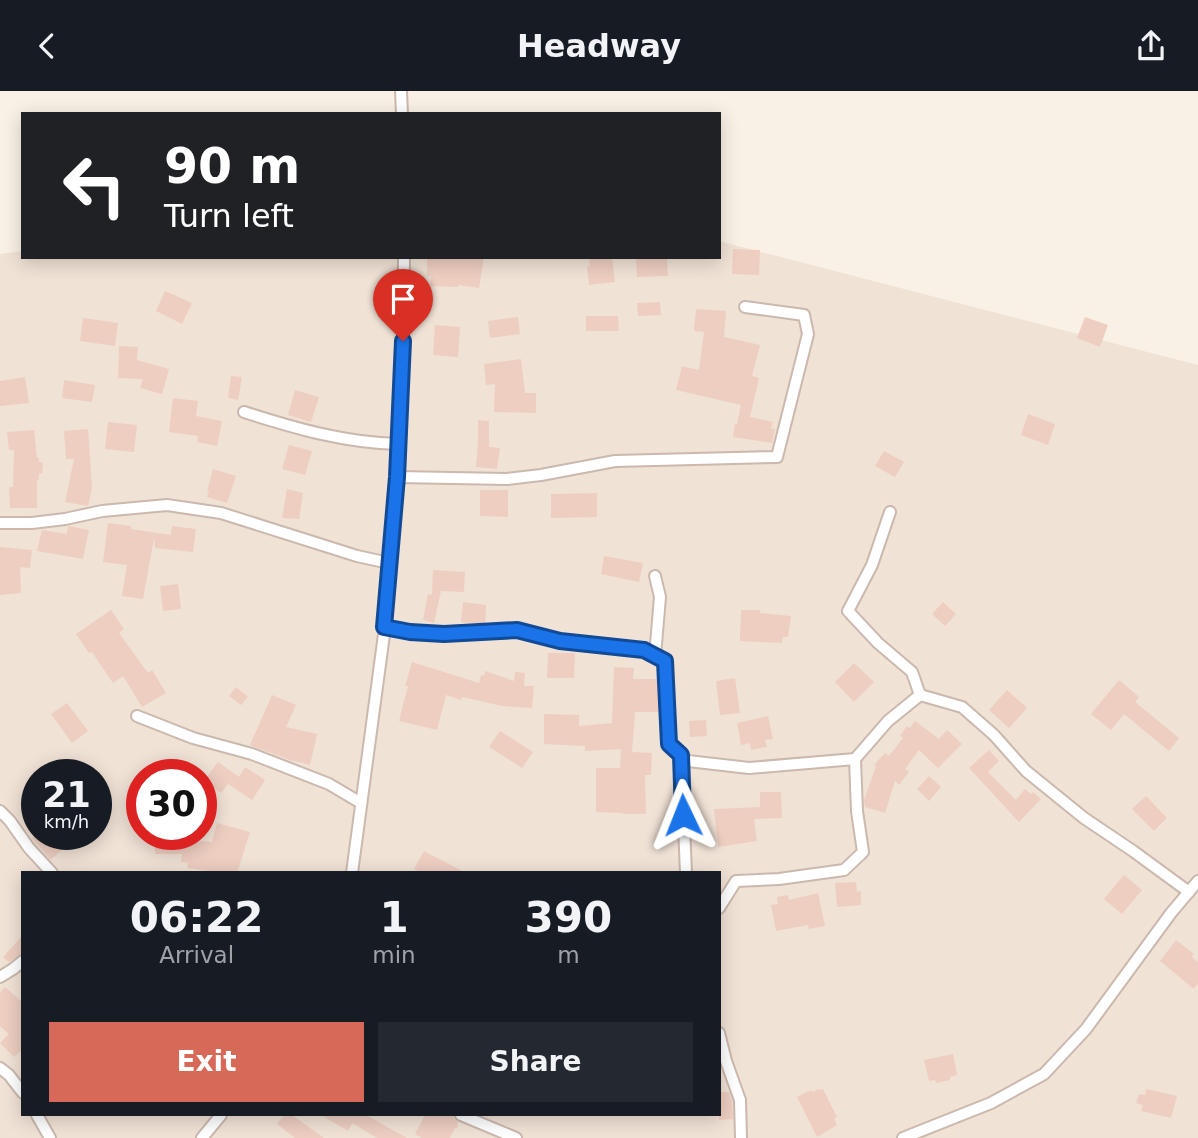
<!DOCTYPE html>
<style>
:root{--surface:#171b24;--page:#242831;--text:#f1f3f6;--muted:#9ea1a6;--accent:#d76958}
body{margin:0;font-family:"DejaVu Sans",sans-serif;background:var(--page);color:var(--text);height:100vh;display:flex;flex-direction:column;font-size:26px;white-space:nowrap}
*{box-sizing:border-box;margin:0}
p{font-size:23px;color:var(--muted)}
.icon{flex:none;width:38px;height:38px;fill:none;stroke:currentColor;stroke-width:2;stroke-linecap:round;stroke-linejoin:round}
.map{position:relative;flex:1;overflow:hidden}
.side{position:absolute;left:21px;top:780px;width:700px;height:245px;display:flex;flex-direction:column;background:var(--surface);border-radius:0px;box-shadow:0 4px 18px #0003}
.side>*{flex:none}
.hud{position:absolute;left:21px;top:21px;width:700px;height:147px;border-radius:0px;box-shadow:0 4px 18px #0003;background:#202124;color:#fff;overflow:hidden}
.speed{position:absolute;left:21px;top:668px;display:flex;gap:14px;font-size:35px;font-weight:700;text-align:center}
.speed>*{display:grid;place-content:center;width:91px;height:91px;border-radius:50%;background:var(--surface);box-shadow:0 4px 18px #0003;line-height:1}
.speed small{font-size:18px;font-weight:400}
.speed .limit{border:10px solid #d22;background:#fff;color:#111}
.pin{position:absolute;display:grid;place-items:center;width:60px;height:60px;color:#fff;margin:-72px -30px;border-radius:50% 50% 50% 0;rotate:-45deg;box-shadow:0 0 7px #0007}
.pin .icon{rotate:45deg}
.me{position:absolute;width:77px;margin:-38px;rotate:358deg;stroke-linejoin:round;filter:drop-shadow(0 0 5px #0008)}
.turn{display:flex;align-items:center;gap:24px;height:147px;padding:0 28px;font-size:32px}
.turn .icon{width:91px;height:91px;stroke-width:2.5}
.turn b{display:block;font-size:49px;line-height:60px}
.eta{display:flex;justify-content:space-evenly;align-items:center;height:119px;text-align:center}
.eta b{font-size:42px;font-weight:700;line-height:49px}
.primary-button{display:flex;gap:14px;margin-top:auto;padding:14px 28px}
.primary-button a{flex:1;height:80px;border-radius:0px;background:var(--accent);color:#fff;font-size:28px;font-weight:700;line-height:80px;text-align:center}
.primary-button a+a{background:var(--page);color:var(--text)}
header{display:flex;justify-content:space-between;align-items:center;height:91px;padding:0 28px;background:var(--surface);font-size:32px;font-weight:700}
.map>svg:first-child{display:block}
.residential{fill:#f1e2d6;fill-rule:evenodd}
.building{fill:#edcec1}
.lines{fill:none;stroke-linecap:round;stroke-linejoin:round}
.minor-casing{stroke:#cbb8ae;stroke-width:14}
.minor{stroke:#fff;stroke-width:10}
.route-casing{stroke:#114b97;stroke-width:18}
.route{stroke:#1a73e8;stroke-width:12}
</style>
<header><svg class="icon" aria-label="back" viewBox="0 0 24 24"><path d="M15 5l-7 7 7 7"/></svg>Headway<svg class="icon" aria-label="share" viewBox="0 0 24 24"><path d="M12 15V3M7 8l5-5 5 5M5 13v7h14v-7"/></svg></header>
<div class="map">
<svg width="1198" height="1047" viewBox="0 0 1198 1047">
<rect width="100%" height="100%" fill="#faf1e6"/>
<path class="residential" d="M719,150L1198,274V1047H0V163L23,160V166H719ZM37,684H96V744H37ZM142,684H201V744H142ZM23,782H719V1024H23Z"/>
<g class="building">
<path d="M733,158L760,159L759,184L732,183Z"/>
<path d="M427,166H484L479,197L458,194V196L430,195L431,185H427Z"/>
<path d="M589,166H612L615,191L589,194L587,175H590Z"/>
<path d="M636,166H667L668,185L637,186Z"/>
<path d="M165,200L192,212L182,233L156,220Z"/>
<path d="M660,211L661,224L638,225L637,212Z"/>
<path d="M696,218L726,220L724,246L760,254L752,285L759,287L750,326L773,331L771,338H775L772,352L733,346L735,333H737L741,314L676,299L682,275L699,279L704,241L694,240Z"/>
<path d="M586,225H618L619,240H586Z"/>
<path d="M518,226L520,243L490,247L488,230Z"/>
<path d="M1085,226L1108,234L1100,256L1077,247Z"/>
<path d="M83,227L118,232L115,255L80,250Z"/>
<path d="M435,234L460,236L458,266L433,264Z"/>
<path d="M119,255L138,256L137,269L169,278L162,303L140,297L143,288L118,287Z"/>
<path d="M521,268L525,302H536V322L494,321L495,293L486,294L484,273Z"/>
<path d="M231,285L242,286L238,309L228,307Z"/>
<path d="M25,286L29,312L0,315V290Z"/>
<path d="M64,289L95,294L92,311L62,307Z"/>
<path d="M295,299L319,306L311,331L288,324Z"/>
<path d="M173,307L198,310L196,325L222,330L217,355L197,351L198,345L169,341Z"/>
<path d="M1028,323L1055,333L1048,354L1021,344Z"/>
<path d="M478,329L489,330V356L500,357L497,378L476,376L478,352Z"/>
<path d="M108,331L137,334L134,361L105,358Z"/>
<path d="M88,338L92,398L88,415L65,411L74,368H66L64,340Z"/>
<path d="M34,339L37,367H39V371L43,372L42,383L39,382V389H37V417H10L9,396H13L14,359H9L7,341Z"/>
<path d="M289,354L312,360L305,384L282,378Z"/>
<path d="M884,360L904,371L895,386L875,375Z"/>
<path d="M213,378L236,385L227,412L207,406L209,400H207Z"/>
<path d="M287,398L303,402L299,428L282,427Z"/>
<path d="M480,399H508V426L480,425Z"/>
<path d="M597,402V426L551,427V403Z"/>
<path d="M108,432L131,435V438L171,444L172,435L196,438L193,461L155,457L154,447L143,508L122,505L127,474L103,471Z"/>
<path d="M68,435L89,439L83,468L37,460L42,439L67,443Z"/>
<path d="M0,456L32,459L30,477L20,476L21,502L0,504Z"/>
<path d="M604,465L643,472L639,491L601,483Z"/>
<path d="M433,479L465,481L464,501L441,500L434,532L423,529L428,503L432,504Z"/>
<path d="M178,493L181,518L163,520L160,495Z"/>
<path d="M463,511L486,514L485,533L461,531Z"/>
<path d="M943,511L956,523L945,535L932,523Z"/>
<path d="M111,519L124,538L119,542L148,582L152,579L166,602L142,616L123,585L113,592L92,561L89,562L76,543Z"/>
<path d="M741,519H760V522L791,525L788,546H783L782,552L740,550Z"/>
<path d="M548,562H575L574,587H547Z"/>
<path d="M412,571L479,592L481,584L484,585L485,580L514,590L515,581L525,582L524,595H534L532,617L502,615L462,606L461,609L446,604L437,639L399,630L408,595H405Z"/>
<path d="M854,572L874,591L854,611L835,591Z"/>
<path d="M614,576L634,577L633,588H658L660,621H635L632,661L652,662L651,684H645L646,723H623V722L596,721V677H620L621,658L585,660V655L544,653V623L579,624V635L612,632Z"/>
<path d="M735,587L740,622L720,624L716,590Z"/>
<path d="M1119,589L1139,606L1135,611L1179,647L1169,660L1124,623L1111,639L1091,623Z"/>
<path d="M236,596L248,606L241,614L229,605Z"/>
<path d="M1007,599L1027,617L1009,637L989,619Z"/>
<path d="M272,604L296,614L286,636L317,643L310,674L290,669L250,654Z"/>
<path d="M67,612L88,640L72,652L51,623Z"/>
<path d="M768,625L773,648L765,649L767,656L751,659L750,652L741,654L737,632Z"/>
<path d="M706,629L707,645L690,646L689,630Z"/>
<path d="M915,630L939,648L947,639L962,653L938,677L919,659L905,678L909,681L899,694L895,690L885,722L865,716L864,709L876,675L874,674L885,662L889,665L903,647L900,645L907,635L910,637Z"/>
<path d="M500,640L533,661L522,677L489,656Z"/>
<path d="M989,659L999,670L988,681L1016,709L1025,698L1031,703L1033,701L1041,708L1019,731L969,677Z"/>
<path d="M218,671L239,686L245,676L265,689L252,709L228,693L221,702L204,690Z"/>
<path d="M929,685L941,696L929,710L917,698Z"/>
<path d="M760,701H781L782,727L754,728L757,750L718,756L714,718L760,716Z"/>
<path d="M1146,705L1167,727L1154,740L1132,718Z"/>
<path d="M217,732L250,741L237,782H215L216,781L187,777L188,772L181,771L182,763H155V744H169V747L212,751Z"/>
<path d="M37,744H80L50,769L32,747Z"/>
<path d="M424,760L466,782H422L414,778Z"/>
<path d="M1124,784L1142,799L1122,823L1104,808Z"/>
<path d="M856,791L857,801L861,800V814L837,816L835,792Z"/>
<path d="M818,802L825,835L809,838L808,834L776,840L771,814L778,813L777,806L788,804L789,809Z"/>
<path d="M23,844V862L9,871L3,866Z"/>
<path d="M1176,849L1194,863L1191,865L1198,871V892L1194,898L1160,870Z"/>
<path d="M5,896L23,912V958L14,966L0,952L9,943L0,935V902Z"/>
<path d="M953,963L957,984L950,986V989L936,992L935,989L929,990L924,969Z"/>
<path d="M819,998L820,999L823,998L837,1026L834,1027L837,1034L817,1046L797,1006L811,999L812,1001Z"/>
<path d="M1146,998L1177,1005L1171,1027L1141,1020L1143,1014L1136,1012L1139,1003L1145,1004Z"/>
<path d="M719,1001H729L732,1010L733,1028L719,1029Z"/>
<path d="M284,1024H292L324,1047H295L277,1033Z"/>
<path d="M321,1024H366L407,1047H377L352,1032L348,1040Z"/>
<path d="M425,1024H453L454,1028L458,1031L457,1037H455L450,1047H422L415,1043Z"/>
</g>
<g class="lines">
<g class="minor-casing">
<g id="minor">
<path d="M401,0L402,23"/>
<path d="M244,321C294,337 345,352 399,353"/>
<path d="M397,386L507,388L541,384L615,370L777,366L808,243L804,224L745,216"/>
<path d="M890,421L872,474L848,520L878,552L912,581L920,604"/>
<path d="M0,432H32L65,428L102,420L167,414L221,422L357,465L389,472"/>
<path d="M385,536L410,541L444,543L517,539L560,550L644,559L665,570L669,653L688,670L749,677L855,668L888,630L920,604L962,616L994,644L1026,680L1084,727L1133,760L1189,801"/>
<path d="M655,565L660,506L655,485"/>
<path d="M137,625L193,647L252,663L329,693L361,712"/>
<path d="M681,664L686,782"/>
<path d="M0,720L10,730L29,757L52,782"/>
<path d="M352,782L385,536L397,386L403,250L404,166"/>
<path d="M719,817L736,790L779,788L844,779L863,761L857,720L855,668"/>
<path d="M0,886L13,878L23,870"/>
<path d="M719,942L726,970L740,1009L741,1047"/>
<path d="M0,977L9,984L23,1002"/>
<path d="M37,1024L50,1047"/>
<path d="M461,1024L516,1047"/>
<path d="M202,1047L221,1024"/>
<path d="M903,1047L991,1012L1044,983L1086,938L1171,822L1198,790"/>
</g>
</g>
<use href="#minor" class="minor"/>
</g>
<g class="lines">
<g class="route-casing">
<path id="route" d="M403,250L397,386L384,536L410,541L444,543L517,539L560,550L644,559L665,570L669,653L681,664L683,724"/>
</g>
<use href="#route" class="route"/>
</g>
</svg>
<div class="speed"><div>21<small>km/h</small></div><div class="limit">30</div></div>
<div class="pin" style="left:403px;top:250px;background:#d93025"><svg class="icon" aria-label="arrive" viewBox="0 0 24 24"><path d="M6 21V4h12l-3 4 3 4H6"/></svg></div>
<svg class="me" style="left:683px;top:724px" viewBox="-20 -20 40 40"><path d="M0-17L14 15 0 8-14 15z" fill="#1a73e8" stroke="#fff" stroke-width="4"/></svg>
<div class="hud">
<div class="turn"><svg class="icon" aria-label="left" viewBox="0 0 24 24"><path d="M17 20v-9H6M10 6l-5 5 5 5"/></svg><div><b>90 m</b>Turn left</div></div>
</div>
<section class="side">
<div class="eta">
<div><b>06:22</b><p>Arrival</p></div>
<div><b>1</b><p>min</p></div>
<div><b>390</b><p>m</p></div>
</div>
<div class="primary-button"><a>Exit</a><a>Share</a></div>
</section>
</div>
